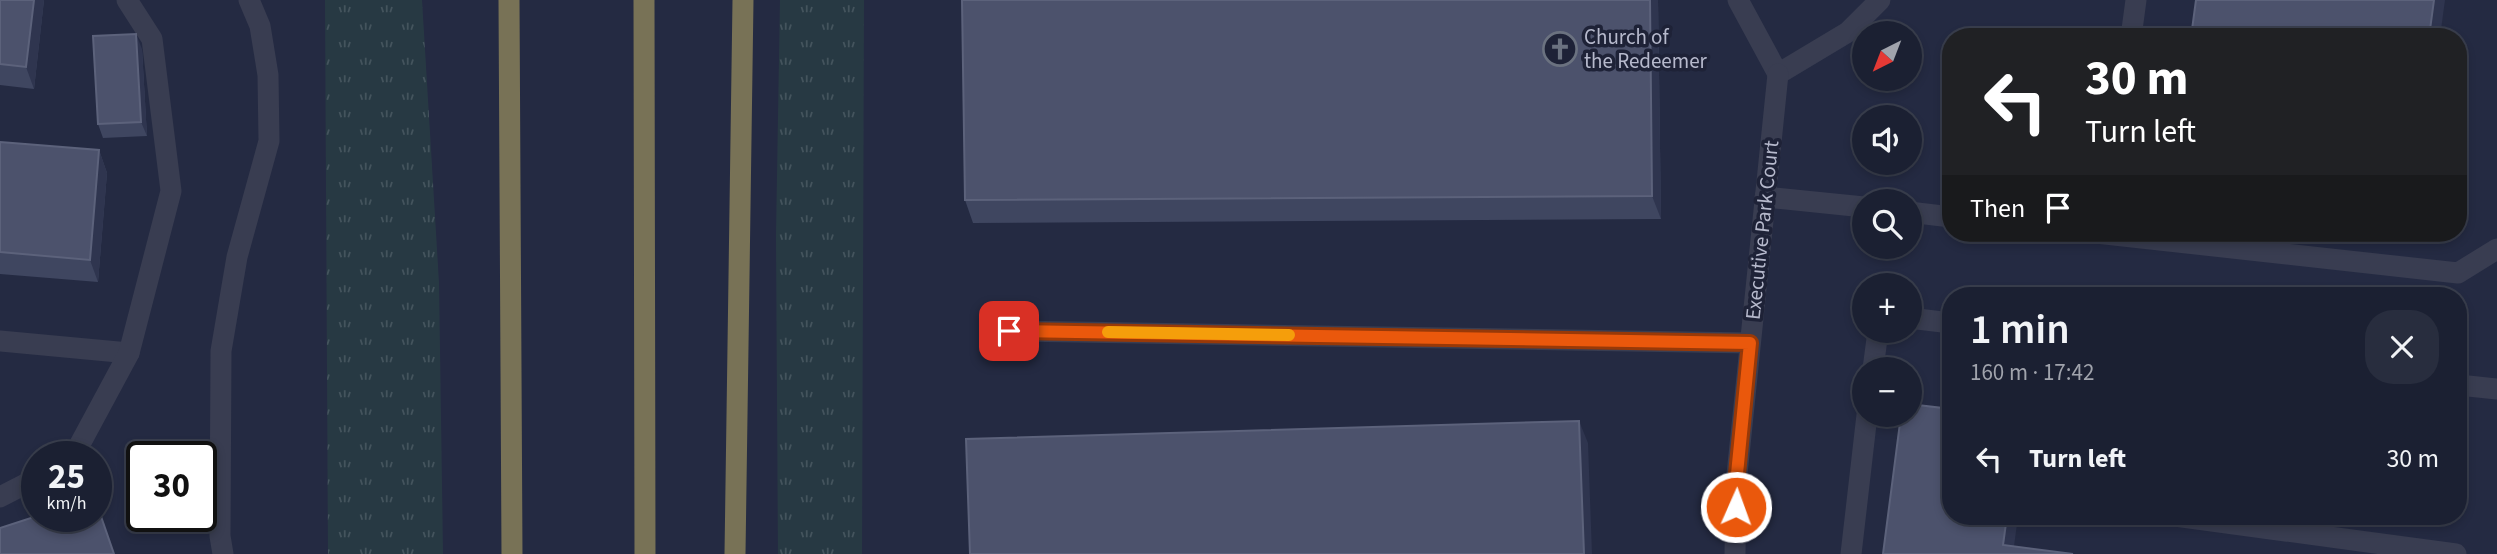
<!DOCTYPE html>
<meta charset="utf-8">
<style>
:root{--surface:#1b2032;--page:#282d3e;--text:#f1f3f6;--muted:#a0a3ac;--line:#393e4d}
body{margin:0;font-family:"Source Sans 3",sans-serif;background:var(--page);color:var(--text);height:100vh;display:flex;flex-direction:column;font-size:26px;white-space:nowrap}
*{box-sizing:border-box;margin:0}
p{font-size:23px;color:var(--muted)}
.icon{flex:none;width:38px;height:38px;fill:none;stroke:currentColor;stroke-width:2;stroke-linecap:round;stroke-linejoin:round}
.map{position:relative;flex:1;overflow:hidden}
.details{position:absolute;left:1942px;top:287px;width:525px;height:238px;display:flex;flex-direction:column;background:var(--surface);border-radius:28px;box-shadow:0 4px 10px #0003,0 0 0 2px var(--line)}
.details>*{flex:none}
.guide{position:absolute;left:1942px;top:28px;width:525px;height:214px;border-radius:28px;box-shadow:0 4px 10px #0003,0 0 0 2px var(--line);background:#202124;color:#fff;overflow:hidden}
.needle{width:46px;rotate:222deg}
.controls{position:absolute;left:1852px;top:21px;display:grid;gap:14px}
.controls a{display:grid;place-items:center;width:70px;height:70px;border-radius:50%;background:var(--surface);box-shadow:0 4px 10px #0003,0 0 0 2px var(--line);font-size:35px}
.speed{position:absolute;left:21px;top:441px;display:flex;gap:14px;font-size:35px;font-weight:700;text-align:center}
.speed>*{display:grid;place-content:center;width:91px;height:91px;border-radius:50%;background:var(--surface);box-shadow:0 4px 10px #0003,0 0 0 2px var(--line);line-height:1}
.speed small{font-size:18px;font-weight:400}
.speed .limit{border:4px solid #111;border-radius:10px;background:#fff;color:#111}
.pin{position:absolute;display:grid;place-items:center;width:60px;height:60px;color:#fff;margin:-30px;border-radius:14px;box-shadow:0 4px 10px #0006}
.me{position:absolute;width:77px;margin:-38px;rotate:2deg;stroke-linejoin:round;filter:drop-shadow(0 0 5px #0008)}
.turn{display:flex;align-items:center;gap:24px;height:147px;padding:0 28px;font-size:32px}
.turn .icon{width:91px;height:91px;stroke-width:2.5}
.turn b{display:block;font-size:49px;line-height:60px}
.then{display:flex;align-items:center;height:66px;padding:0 28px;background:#0003;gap:14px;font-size:26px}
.round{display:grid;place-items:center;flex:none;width:74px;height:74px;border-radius:28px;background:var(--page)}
.headline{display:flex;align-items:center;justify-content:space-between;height:119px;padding:0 28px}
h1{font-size:42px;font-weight:600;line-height:52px}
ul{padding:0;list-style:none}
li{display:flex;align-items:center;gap:21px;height:105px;padding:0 28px}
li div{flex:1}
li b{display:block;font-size:26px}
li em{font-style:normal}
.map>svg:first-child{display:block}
.grass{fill:url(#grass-tufts)}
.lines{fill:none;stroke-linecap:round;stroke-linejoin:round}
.lane{stroke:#393d51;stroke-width:21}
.street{stroke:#393d51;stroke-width:21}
.highway{stroke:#787256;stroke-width:21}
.wall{fill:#3f4660}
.shaded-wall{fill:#2f354f}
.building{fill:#4c526c;stroke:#5c627b;stroke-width:2}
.route-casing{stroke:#983908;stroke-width:18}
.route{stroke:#ea580c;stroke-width:12}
.slow{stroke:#f59e0b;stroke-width:12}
.labels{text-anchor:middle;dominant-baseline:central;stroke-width:7;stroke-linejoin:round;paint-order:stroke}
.poi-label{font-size:21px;fill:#b6b9cc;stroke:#1e2237;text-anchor:start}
.street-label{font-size:21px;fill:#b6b9cc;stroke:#1e2237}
</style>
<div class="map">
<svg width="2497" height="554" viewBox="0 0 2497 554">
<defs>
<pattern id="grass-tufts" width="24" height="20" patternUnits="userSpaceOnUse" patternTransform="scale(1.75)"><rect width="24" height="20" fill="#273943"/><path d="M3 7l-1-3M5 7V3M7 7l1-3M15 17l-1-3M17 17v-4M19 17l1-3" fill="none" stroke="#44545d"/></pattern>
</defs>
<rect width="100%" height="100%" fill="#242a42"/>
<g class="grass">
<path d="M325,0H422L439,283L443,554H328Z"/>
<path d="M780,0H864L862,554H778L776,236Z"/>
</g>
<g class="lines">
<g class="lane">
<path d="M1738,0L1778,74L1848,32L1880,0"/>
<path d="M2131,37L2136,0"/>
<path d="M1765,197L1864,207"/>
<path d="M1909,212L1951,217"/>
<path d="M2096,233L2458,273L2497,249"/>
<path d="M1909,318L1951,323"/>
<path d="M1009,331L1750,343"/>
<path d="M1873,369L1878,331"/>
<path d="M2459,385L2497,389"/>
<path d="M2175,516L2456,554"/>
<path d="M1851,554L1867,415"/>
</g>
<g class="street">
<path d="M0,341L129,353"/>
<path d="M73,457L129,353L171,191L152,39L127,0"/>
<path d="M0,497L37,478"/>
<path d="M223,554L220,536L221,351L237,257L269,141L268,75L260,26L249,0"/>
<path d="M1735,554L1736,484L1778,74"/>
</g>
<g class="highway">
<path d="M509,0L512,554"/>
<path d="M644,0L645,554"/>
<path d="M735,554L743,0"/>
</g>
</g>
<g class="wall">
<path d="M0,0H44L34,89L0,85Z"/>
<path d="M962,0H1658L1661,219L973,223L965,200Z"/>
<path d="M142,49L147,136L103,138L98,124Z"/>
<path d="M0,142L99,150L107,173L98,282L0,274Z"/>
</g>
<g class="shaded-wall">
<path d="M34,0H44L34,89L26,67Z"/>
<path d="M1650,0H1658L1661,219L1652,196Z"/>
<path d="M2434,0H2445L2440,37H2429Z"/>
<path d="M136,34L142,49L147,136L141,122Z"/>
<path d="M99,150L107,173L98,282L90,260Z"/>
<path d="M1579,421L1588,443L1592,554H1584Z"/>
<path d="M2007,516H2018L2013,554L2003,545Z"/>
</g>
<g class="building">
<path d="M0,0H34L26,67L0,64Z"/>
<path d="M962,0H1650L1652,196L965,200Z"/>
<path d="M2196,0H2434L2429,37H2191Z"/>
<path d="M136,34L141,122L98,124L93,36Z"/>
<path d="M0,142L99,150L90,260L0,252Z"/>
<path d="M1909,404L1951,409V516H2007L2003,545L2073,554H1883L1901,415H1909Z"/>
<path d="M1579,421L1584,554H970L966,439Z"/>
<path d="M96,502L114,554H0V528L37,516H96Z"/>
</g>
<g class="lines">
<g class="route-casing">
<path id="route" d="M1009,331L1750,343L1736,484V507"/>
</g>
<use href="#route" class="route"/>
<path class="slow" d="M1108,332L1289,335"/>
</g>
<defs>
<g id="church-ring" transform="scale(1.75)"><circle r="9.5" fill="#1e2237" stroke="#6b7280" stroke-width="1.5"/><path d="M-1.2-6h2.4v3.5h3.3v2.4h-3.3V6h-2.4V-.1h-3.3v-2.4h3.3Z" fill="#6b7280"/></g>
</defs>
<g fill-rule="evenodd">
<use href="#church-ring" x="1560" y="49"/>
</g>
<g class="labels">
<g class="poi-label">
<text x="1584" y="37">Church of<tspan x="1584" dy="24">the Redeemer</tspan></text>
</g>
<g class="street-label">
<text transform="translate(1762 230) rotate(-84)">Executive Park Court</text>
</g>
</g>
</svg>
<div class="controls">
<a><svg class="needle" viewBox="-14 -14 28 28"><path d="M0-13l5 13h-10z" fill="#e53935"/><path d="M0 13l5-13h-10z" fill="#a0a3ac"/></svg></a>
<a><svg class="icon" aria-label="sound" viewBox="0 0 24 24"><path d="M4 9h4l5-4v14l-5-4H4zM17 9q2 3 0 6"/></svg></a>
<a><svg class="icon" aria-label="search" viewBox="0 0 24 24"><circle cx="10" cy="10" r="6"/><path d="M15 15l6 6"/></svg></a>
<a>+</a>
<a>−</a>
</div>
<div class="speed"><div>25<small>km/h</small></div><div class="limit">30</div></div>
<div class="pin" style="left:1009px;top:331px;background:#d93025"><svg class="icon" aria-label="arrive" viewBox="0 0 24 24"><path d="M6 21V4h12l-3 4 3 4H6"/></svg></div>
<svg class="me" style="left:1736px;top:507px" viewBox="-20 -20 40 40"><circle r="17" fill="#ea580c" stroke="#fff" stroke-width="3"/><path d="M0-11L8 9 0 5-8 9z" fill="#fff"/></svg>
<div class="guide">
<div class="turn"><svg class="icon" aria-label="left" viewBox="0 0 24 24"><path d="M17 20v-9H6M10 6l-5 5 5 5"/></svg><div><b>30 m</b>Turn left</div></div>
<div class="then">Then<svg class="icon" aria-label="arrive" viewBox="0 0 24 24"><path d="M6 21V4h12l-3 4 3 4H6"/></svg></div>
</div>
<section class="details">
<div class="headline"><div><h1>1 min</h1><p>160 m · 17:42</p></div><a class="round"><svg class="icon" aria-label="close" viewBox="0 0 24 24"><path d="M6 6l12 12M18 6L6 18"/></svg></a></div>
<ul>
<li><svg class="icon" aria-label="left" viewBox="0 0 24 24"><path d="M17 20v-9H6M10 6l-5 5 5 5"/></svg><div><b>Turn left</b></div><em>30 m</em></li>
</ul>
</section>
</div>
